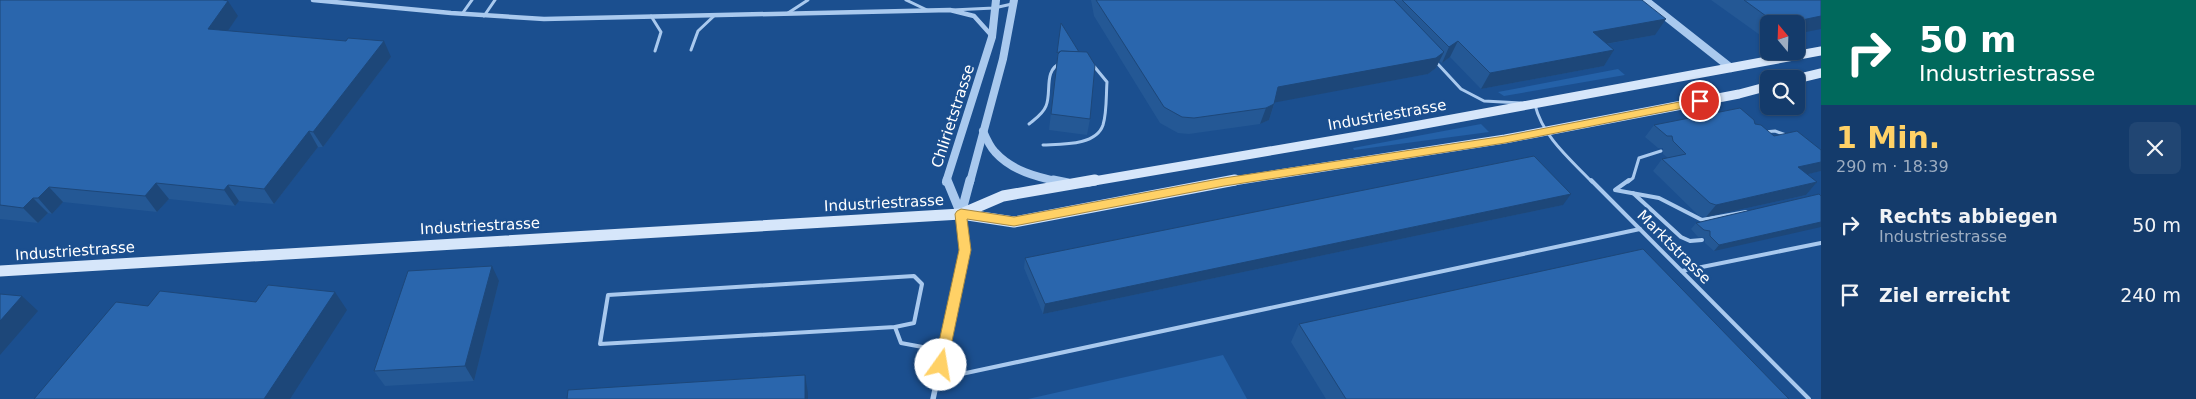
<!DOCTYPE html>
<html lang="de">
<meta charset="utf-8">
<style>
:root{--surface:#143b6b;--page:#214673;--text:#f1f3f6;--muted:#9dadc1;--line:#33557e;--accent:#ffd166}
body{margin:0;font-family:"DejaVu Sans",sans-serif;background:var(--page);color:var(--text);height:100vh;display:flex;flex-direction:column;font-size:19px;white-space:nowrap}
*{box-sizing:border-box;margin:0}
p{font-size:16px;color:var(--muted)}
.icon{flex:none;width:28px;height:28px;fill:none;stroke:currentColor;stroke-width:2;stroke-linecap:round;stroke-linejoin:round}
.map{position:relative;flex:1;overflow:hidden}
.details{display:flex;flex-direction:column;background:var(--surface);width:375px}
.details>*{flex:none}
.top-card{background:#00695c;color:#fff;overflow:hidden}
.needle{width:32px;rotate:341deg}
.fabs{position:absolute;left:1760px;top:15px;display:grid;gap:10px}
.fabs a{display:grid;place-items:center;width:45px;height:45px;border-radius:8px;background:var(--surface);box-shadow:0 1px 4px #0004,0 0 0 1px var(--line);font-size:25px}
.pin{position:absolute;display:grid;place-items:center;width:42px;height:42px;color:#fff;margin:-21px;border:2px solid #fff;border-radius:50%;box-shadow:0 1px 5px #0007}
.me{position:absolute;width:55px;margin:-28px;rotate:13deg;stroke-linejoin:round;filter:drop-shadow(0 0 4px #0008)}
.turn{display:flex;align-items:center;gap:18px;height:105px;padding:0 15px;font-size:22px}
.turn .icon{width:65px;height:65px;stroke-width:2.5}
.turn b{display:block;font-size:35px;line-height:42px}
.round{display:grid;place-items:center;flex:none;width:52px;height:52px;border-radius:8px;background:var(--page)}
.overview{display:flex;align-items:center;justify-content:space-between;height:85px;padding:0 15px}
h1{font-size:30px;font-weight:600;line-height:38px;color:var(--accent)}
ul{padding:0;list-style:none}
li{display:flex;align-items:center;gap:15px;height:70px;padding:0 15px}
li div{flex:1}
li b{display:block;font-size:19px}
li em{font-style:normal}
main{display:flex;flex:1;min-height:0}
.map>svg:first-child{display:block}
.green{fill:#2461a8}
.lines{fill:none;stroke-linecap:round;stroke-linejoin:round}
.service-far1{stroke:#a9c9ee;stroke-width:3}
.service{stroke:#a9c9ee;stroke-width:4}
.minor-far1{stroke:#a9c9ee;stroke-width:4.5}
.minor{stroke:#a9c9ee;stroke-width:5.5}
.tertiary-far1{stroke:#a9c9ee;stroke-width:8}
.tertiary{stroke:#a9c9ee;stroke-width:9}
.secondary-far1{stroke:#d6e6fa;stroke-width:9}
.secondary{stroke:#d6e6fa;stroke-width:11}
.wall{fill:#245895}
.shaded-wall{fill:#1d4779}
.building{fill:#2a66ad;stroke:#1d4779}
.route{fill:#ffd166;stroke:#a68842}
.labels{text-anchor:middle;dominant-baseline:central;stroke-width:5;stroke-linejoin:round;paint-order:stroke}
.street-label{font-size:15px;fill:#fff;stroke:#1b4f8f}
</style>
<main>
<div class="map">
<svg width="1821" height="399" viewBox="0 0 1821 399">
<rect width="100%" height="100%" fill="#1b4f8f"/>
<g class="green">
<path d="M1618,69L1625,75L1504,96L1498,92Z"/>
<path d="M1481,124L1489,132L1354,150L1353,148Z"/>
<path d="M1223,355L1247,399H1028Z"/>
</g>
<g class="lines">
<g class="service-far1">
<path d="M906,0L927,10"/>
<path d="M952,10L994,8L1012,4"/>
<path d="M788,13L808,0"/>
<path d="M462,14L472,0"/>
<path d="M484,16L495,0"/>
<path d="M651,16L661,32L655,51"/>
<path d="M691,50L698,31L715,15"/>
<path d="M1436,62L1461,89L1484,101L1521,103"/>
<path d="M1535,105C1543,137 1570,159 1592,182"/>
<path d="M1029,124C1035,119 1043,114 1046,106C1052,92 1043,70 1061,63"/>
<path d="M1764,132L1775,131L1786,135"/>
<path d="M1043,145C1061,144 1096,146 1103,125C1107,112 1106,95 1107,82L1093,65"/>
<path d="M1628,182L1633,178L1639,158L1661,151"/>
</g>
<g class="service">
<path d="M1591,180L1809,399"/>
<path d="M1629,180L1615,190L1659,198L1702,220L1746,212"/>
<path d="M1633,193L1681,237L1690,241L1702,240"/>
<path d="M1682,271L1821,243"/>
<path d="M914,276L922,284L914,323L895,327L600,344L608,295Z"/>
<path d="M895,327L901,343L944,351"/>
<path d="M938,379L1640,229"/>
</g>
<path class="minor-far1" d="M313,0L451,13L544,19L950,10L974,16L992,36"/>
<path class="minor" d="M933,399L965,250L961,214"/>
<g class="tertiary-far1">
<path d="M1645,0L1731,68"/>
<path d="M983,131C986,138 990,147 995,152C1012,171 1037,177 1060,182"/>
<path d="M946,182L992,37L996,0"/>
<path d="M970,182L1003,59L1014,0"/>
</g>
<g class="tertiary">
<path d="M947,180L961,214"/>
<path d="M1053,180L1068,183"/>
<path d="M961,214L970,180"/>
</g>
<g class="secondary-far1">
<path d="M1796,79L1821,73"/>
<path d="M1088,182L1387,131L1821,51"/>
<path d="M1227,182L1505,139L1739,94L1769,86"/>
</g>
<g class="secondary">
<path d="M961,214L1003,196L1095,180"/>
<path d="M0,271L961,214L1014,222L1235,180"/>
</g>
</g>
<g class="wall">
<path d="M0,0L238,16L227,31L391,57L323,147H318L274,204L239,201L235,206L169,199L157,212L63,202L52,214L48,213L38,223L0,219Z"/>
<path d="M1091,0H1642L1655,35L1607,44L1614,50L1604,66L1481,89L1450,57L1442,63L1439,61L1436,68L1428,74L1275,102L1269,120L1260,124L1189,134L1178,133L1160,123L1094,16Z"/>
<path d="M1711,0H1821L1796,24H1769V40H1767Z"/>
<path d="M1061,23L1090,119L1087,135L1049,130Z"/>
<path d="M1755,124L1774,136L1821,150V171L1807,174L1817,182L1806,195L1706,217L1699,216L1653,171L1662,159L1668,158L1663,154V148H1658L1645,137L1654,125Z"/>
<path d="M1819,194L1714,251L1705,243V238L1698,237L1691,229L1696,223Z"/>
<path d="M1563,205L1043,314L1024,268L1025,258Z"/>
<path d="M499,281L474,381L385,386L374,371Z"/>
<path d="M1299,324L1789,399H1326L1291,342Z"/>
</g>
<g class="shaded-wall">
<path d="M228,1L238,16L218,45L208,29Z"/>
<path d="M1821,16V29L1796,34V24H1783Z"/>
<path d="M1666,19L1655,35L1583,48L1593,32Z"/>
<path d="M384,41L391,57L323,147L313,132Z"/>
<path d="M1458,41L1450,57L1442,63L1449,47Z"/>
<path d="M1614,50L1604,66L1481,89L1490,73Z"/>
<path d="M1444,52L1436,68L1428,74L1272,103L1278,87Z"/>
<path d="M1274,104L1269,120L1260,124L1266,108Z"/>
<path d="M309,131L318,147L274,204L264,189Z"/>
<path d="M1821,162V171L1787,179L1798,167Z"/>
<path d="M1817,182L1806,195L1706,217L1716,205Z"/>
<path d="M156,183L169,199L157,212L145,196Z"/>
<path d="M228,185L239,201L235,206L224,190Z"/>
<path d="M49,187L63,202L52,214L38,198Z"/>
<path d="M1571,194L1563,205L1043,314L1045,304Z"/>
<path d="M33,198L48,213L38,223L23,208Z"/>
<path d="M1821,222V227L1714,251L1719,245Z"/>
<path d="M492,266L499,281L474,381L465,366Z"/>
<path d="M335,292L347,310L290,399H264Z"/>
<path d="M22,296L38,311L0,355V321Z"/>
<path d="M805,375L808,393V399H805Z"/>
</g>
<g class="building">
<path d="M0,0H223L228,1L208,29L346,41L348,38L384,41L313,132L309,131L264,189L228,185L224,190L156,183L145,196L49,187L38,198H33L23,208L0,205Z"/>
<path d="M1096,0H1394L1444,52L1436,58L1278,87L1274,104L1266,108L1194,118L1182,117L1164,107Z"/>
<path d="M1402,0H1642L1666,19L1593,32L1614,50L1490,73L1458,41L1449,47Z"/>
<path d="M1744,0H1821V16L1783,24H1777Z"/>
<path d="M1061,23L1079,52L1061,51L1057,53Z"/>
<path d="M1061,51L1087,52L1095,65L1090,119L1051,114L1058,54Z"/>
<path d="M1740,108L1754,120L1755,124L1761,125L1774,136L1797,131L1821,150V162L1798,167L1817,182L1716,205L1710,203L1662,159L1686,154L1673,141L1672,136H1667L1654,125Z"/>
<path d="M1534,156L1571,194L1045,304L1025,258Z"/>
<path d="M1819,194L1821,196V222L1719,245L1710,236V231L1704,230L1696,223Z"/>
<path d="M1643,249L1789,399H1346L1299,324Z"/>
<path d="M492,266L465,366L374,371L408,271Z"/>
<path d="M268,285L335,292L264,399H34L116,302L148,306L160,291L256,302Z"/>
<path d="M0,294L22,296L0,321Z"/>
<path d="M805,375V399H567L568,390Z"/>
</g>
<path class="route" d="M1700,98L1705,101L1704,104L1505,143L1224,186L1014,226L967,219L971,250L947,365L945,369L941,371L936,369L934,365L959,250L955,214L957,211L961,209L1014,217L1224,178L1505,136Z"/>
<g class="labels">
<g class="street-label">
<text transform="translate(1387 115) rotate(-10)">Industriestrasse</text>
<text transform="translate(953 116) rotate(-72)">Chlirietstrasse</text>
<text transform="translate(884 203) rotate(-3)">Industriestrasse</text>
<text transform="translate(480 226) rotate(-3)">Industriestrasse</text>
<text transform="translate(1674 247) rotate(45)">Marktstrasse</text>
<text transform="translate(75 251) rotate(-4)">Industriestrasse</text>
</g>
</g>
</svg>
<div class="fabs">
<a><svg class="needle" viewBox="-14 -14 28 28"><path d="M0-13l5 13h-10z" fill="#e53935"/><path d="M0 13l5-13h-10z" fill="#9dadc1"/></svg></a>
<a><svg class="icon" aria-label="search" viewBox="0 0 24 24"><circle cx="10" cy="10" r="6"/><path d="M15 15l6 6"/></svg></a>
</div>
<div class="pin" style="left:1700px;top:101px;background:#d93025"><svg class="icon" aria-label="arrive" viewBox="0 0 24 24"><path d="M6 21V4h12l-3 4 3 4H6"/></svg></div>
<svg class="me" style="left:941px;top:365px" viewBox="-20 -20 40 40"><circle r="19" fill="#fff"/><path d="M0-13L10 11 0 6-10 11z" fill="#ffd166"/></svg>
</div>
<section class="details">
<div class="top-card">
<div class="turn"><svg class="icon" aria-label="right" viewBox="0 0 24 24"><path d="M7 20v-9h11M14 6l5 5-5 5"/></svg><div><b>50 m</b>Industriestrasse</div></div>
</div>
<div class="overview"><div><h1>1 Min.</h1><p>290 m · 18:39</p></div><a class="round"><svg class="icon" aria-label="close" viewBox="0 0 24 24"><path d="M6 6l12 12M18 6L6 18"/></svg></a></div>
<ul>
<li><svg class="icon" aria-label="right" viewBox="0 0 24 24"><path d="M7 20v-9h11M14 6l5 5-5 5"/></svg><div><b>Rechts abbiegen</b><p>Industriestrasse</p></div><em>50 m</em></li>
<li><svg class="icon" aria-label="arrive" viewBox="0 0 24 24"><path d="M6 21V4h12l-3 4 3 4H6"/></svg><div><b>Ziel erreicht</b></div><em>240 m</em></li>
</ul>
</section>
</main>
